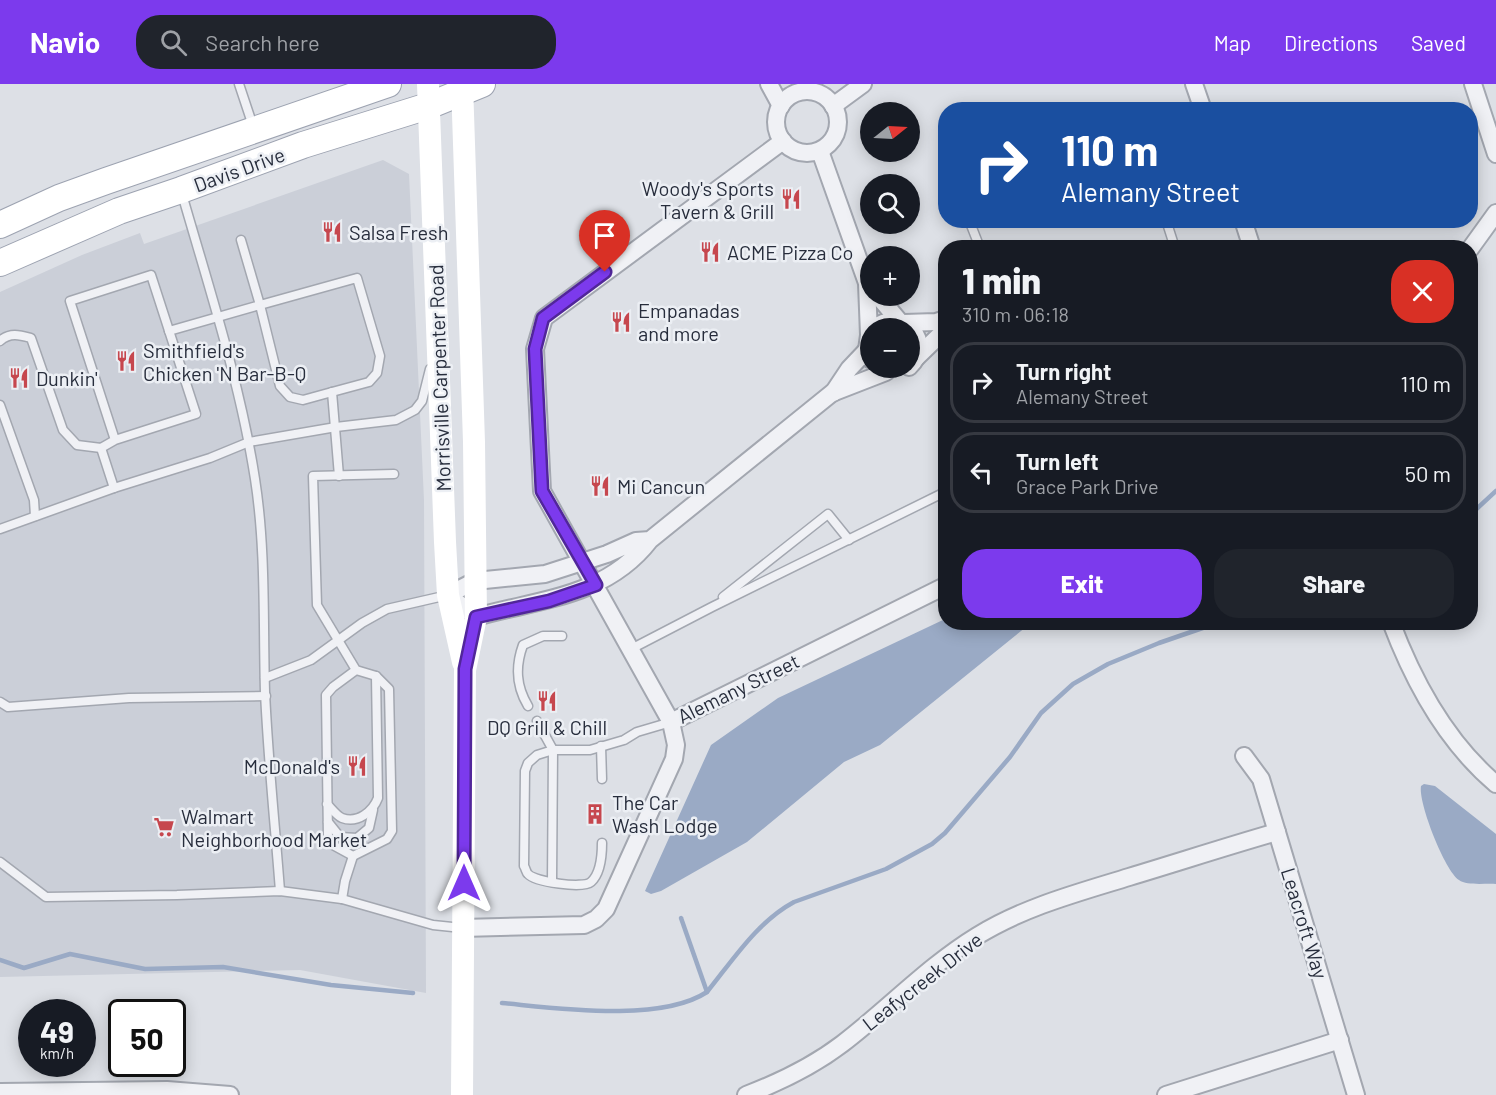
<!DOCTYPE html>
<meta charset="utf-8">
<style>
:root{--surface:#171b24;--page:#20242c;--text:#f1f3f6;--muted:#9ea1a6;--line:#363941;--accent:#7c3aed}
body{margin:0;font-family:Barlow,sans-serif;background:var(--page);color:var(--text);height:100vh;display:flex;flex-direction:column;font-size:22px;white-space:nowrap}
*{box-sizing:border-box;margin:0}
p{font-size:20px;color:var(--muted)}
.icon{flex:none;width:33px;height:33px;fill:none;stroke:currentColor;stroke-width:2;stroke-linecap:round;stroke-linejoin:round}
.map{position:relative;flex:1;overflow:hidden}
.panel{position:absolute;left:938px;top:156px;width:540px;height:390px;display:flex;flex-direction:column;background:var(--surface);border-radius:24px;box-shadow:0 3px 15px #0003}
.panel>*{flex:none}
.hud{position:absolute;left:938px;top:18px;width:540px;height:126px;border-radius:24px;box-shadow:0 3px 15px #0003;background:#1a4fa0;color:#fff;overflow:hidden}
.needle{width:39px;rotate:72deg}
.tools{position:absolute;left:860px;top:18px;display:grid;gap:12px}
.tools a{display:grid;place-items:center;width:60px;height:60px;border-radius:50%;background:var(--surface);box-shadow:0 3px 15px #0003;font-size:30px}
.speed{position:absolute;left:18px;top:915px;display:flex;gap:12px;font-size:30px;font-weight:700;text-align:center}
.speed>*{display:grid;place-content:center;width:78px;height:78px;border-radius:50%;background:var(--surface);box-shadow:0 3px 15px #0003;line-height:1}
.speed small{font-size:15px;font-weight:400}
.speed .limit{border:3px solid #111;border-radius:9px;background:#fff;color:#111}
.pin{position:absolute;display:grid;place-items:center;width:51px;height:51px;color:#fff;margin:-62px -26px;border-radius:50% 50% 50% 0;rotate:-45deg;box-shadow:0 0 6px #0007}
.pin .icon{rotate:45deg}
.me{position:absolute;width:66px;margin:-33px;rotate:0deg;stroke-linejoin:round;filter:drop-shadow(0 0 4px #0008)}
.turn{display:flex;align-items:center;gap:21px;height:126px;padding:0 24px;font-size:27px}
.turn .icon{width:78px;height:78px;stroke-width:2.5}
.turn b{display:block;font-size:42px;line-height:51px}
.round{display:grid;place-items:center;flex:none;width:63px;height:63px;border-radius:24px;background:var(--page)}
.overview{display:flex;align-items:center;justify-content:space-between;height:102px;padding:0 24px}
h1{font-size:36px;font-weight:800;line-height:45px}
.primary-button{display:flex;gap:12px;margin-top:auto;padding:12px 24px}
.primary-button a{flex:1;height:69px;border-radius:24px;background:var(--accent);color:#fff;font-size:24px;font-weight:800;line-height:69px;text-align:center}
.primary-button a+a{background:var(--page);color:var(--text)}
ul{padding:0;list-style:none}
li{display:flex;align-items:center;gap:18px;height:81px;margin:0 12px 9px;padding:0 12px;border:3px solid var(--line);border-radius:24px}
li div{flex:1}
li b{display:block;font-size:22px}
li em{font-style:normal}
header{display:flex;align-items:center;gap:36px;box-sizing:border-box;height:84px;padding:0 30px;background:var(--accent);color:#fff}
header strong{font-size:28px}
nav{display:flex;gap:33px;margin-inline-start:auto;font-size:21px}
.search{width:420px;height:54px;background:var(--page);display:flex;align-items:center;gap:15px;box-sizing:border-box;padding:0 21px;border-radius:24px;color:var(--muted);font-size:22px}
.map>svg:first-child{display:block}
.built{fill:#cbcfd8}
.water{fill:#9aaac5}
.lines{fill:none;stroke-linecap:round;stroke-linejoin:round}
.stream{stroke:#9aaac5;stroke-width:4.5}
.lane-casing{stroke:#a3a7b0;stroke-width:11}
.street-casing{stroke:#a3a7b0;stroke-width:20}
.primary-casing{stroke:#9da3b1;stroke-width:28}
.lane{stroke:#f0f1f5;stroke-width:8}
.street{stroke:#f0f1f5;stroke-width:16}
.secondary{stroke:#fff;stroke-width:22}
.primary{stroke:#fff;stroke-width:26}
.route-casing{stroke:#51269a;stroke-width:15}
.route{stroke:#7c3aed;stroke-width:10}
.labels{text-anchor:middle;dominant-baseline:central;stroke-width:5;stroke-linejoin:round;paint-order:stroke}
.street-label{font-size:20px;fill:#272d3c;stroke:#eceff4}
.poi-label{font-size:20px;fill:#272d3c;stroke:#eceff4;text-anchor:start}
</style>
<header>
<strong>Navio</strong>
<div class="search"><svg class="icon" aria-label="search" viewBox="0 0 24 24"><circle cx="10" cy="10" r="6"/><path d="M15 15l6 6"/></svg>Search here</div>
<nav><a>Map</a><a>Directions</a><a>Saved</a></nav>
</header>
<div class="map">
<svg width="1496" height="1011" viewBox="0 0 1496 1011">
<rect width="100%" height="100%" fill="#dde0e6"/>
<path class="built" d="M383,76L409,90L424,416L426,909L300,886L0,893V208L82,171L140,149L144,160Z"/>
<g class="water">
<path d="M945,535V538L1031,539L880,661L844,678L747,758L661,807L651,810L645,807L711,661L778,614Z"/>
<path d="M1424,700L1435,702L1496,750V800C1486,799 1467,802 1459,796C1445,787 1418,719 1421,702Z"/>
</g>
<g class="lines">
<g class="stream">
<path d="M1470,431L1496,407"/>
<path d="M681,834L707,908"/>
<path d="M0,876L24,884L70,870L145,885L223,883L331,901L413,909"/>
<path d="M502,919C556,924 660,939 707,908C733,876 757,838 794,818L886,785L932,760L945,749L1010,673L1041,629L1073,600L1108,580L1159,559L1220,538"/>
</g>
<g class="lane-casing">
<g id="lane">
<path d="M239,0L253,42"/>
<path d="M182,110C209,204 240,298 255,395C266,465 263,538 265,608C268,674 275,741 280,807"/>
<path d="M969,136L980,164"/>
<path d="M1166,136L1175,164"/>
<path d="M169,247L260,221L280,302L290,313L303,316L332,308L369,298L377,289L380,272L357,194L260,221L241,156"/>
<path d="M0,257C10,248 20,251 31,254L63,346L77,361L101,364"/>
<path d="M332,308L339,392"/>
<path d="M0,321L34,416L35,432"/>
<path d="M114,404L101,364L115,356L196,330L151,191L70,217L115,356"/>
<path d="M0,445L114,404L210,374L249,358L336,343L396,336L415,326L422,317L430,285"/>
<path d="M723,513L828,430L849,456"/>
<path d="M631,565L712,523L945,408"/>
<path d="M356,586L333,603L326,611L328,754L331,760L353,772L387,755L392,747L389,605L376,592L356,586L317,521L313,392L394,390"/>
<path d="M265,594L311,576L362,539L387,525L448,511"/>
<path d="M0,618L8,623L129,614L266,612"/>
<path d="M528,622C516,602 515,583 523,561L543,552H562"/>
<path d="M537,637L553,666L552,798"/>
<path d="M601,662L602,695"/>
<path d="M327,720C331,724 337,732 342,734C358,740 373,727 378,714L376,592"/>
<path d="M328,738L340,753L357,754L369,744L373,726"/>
<path d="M602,759C602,771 601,789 591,798C583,805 535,798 528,790C526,788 526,785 524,782L525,687L528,679L537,671L553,666H590L624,656L637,648L671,638"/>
<path d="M0,778L46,813L177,811L280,807L342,815L433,841L462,844"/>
<path d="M342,815L345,797L353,772"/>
</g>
</g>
<g class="street-casing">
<g id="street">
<path d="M769,0L781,22"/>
<path d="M1194,0L1203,26"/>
<path d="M1473,0L1496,70"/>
<circle cx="807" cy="38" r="31"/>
<path d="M833,22L863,0"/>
<path d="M783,57L544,234L535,265L542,407L671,638L945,502"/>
<path d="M820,67L867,199L869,251L867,266L870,275"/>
<path d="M1243,136L1252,164"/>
<path d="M1470,165L1496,129"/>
<path d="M878,212L900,238"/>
<path d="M904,239L936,238L945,235"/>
<path d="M874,244C904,222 935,259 909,283"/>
<path d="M916,274L945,246"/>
<path d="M833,309L849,285L867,266"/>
<path d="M650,456L636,457L607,470L545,490L475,497L448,511L476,533C540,515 606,513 650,456L832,309L886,288"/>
<path d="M1391,538C1414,599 1446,658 1496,700"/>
<path d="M1244,672L1261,695L1356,1011"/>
<path d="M462,844L584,841L596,835L606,825L674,675L676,661L671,638"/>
<path d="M0,1008L167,1006L230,1011"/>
<path d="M746,1011C780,998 813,982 842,960C888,925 928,882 977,852C1024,823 1077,809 1129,793C1179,778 1228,762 1277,748"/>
<path d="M1166,1011L1340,956"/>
</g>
</g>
<g class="primary-casing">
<g id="primary">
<path d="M0,141L59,114L106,97L388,0"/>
<path d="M0,179L119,127L181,106L303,61L428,22L482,0"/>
</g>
</g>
<use href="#lane" class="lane"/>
<use href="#street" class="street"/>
<g class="secondary">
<path d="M428,0L445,458L448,511L463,578"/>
<path d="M462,0L474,358L476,533L465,586L462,1011"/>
</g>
<use href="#primary" class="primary"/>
</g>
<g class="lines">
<g class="route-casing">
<path id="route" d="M464,799L465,585L476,533L549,517L596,501L542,407L535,265L543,234L605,188"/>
</g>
<use href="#route" class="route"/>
</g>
<defs>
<g id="restaurant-bare" transform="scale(1.62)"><path d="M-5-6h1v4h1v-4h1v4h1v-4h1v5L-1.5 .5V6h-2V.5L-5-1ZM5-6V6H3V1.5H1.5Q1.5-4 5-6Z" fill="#c6474e" stroke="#eceff4" stroke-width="2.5" paint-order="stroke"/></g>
<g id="building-bare" transform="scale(1.62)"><path d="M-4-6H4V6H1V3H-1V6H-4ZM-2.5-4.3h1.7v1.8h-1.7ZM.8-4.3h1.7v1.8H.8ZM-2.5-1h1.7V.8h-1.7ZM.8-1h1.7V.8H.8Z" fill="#c6474e" stroke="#eceff4" stroke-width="2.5" paint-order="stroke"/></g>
<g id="supermarket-bare" transform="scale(1.62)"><path d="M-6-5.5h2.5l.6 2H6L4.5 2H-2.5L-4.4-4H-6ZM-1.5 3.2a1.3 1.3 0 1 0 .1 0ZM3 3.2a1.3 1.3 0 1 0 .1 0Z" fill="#c6474e" stroke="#eceff4" stroke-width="2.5" paint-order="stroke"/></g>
</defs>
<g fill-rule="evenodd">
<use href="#restaurant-bare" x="791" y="115"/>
<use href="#restaurant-bare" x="332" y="148"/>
<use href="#restaurant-bare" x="710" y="168"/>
<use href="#restaurant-bare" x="621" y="238"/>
<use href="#restaurant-bare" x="126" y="277"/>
<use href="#restaurant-bare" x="19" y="294"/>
<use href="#restaurant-bare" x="600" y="402"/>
<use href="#restaurant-bare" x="547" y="617"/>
<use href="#restaurant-bare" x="357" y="682"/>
<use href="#building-bare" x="595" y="730"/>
<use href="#supermarket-bare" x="164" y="743"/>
</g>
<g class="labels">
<g class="street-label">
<text transform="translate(239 85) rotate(-20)">Davis Drive</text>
<text transform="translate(439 294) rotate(-92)">Morrisville Carpenter Road</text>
<text transform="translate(738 604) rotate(-26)">Alemany Street</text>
<text transform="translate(1305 839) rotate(73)">Leacroft Way</text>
<text transform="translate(922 897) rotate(-38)">Leafycreek Drive</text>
</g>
<g class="poi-label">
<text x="774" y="104" text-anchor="end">Woody's Sports<tspan x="774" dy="23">Tavern &amp; Grill</tspan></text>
<text x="349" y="148">Salsa Fresh</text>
<text x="727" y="168">ACME Pizza Co</text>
<text x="638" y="226">Empanadas<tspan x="638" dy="23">and more</tspan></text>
<text x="143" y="266">Smithfield's<tspan x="143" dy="23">Chicken 'N Bar-B-Q</tspan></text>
<text x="36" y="294">Dunkin'</text>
<text x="617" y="402">Mi Cancun</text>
<text x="547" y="643" text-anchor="middle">DQ Grill &amp; Chill</text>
<text x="340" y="682" text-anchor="end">McDonald's</text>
<text x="612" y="718">The Car<tspan x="612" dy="23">Wash Lodge</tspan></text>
<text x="181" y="732">Walmart<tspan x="181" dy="23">Neighborhood Market</tspan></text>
</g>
</g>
</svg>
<div class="tools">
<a><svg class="needle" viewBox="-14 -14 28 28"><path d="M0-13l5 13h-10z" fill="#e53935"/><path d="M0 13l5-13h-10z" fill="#9ea1a6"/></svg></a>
<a><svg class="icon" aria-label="search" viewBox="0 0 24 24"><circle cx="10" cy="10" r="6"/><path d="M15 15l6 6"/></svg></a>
<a>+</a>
<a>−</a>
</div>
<div class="speed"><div>49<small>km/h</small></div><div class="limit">50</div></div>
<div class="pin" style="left:605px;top:188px;background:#d93025"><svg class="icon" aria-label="arrive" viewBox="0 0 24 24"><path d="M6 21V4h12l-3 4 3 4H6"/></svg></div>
<svg class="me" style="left:464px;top:799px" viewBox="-20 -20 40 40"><path d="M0-17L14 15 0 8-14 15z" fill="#7c3aed" stroke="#fff" stroke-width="4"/></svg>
<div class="hud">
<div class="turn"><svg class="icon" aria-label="right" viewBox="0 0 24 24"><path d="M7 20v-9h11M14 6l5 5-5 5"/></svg><div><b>110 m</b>Alemany Street</div></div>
</div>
<section class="panel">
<div class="overview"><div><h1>1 min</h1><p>310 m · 06:18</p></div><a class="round" style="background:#d93025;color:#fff"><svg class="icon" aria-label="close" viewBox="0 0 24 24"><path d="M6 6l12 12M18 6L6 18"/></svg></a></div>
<ul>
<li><svg class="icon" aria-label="right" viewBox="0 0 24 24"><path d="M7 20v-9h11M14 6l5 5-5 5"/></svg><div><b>Turn right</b><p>Alemany Street</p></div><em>110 m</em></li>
<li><svg class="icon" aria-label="left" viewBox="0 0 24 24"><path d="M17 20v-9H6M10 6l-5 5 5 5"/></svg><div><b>Turn left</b><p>Grace Park Drive</p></div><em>50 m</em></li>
</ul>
<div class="primary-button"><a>Exit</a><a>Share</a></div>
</section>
</div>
